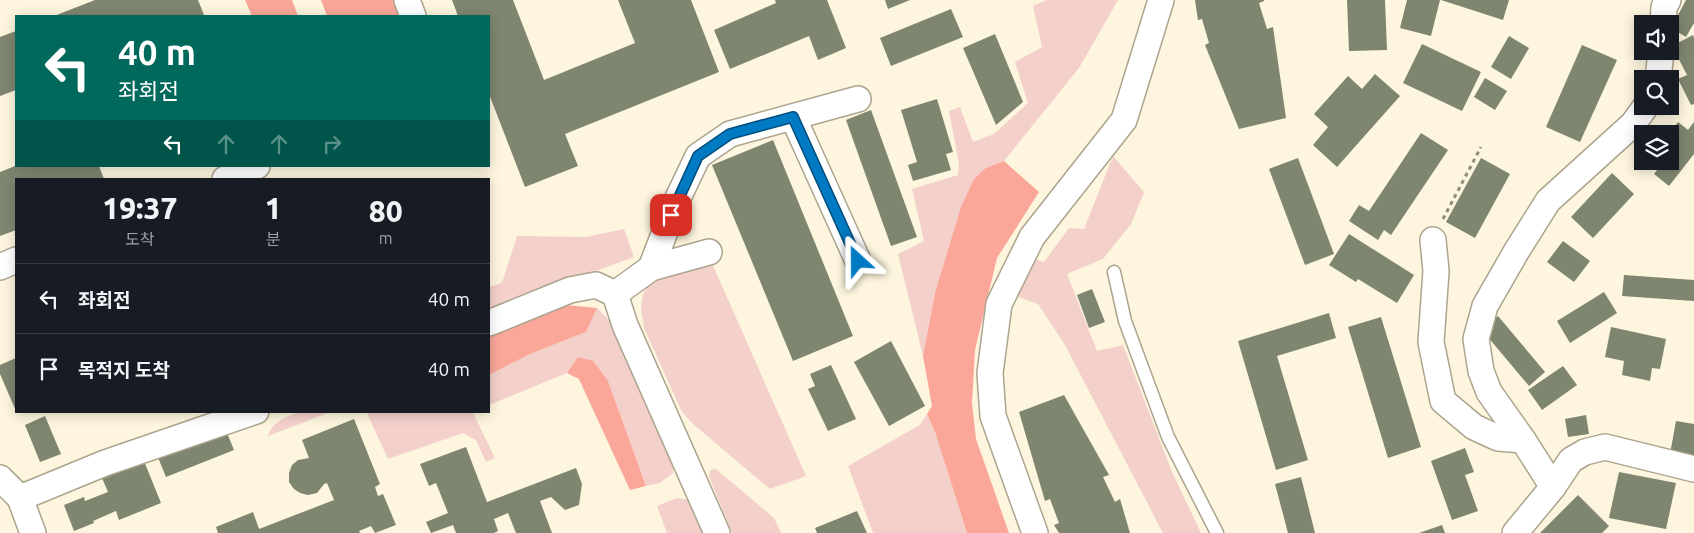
<!DOCTYPE html>
<html lang="ko">
<meta charset="utf-8">
<style>
:root{--surface:#171b24;--page:#20242c;--text:#f1f3f6;--muted:#9ea1a6;--line:#363941}
body{margin:0;font-family:Ubuntu,"Noto Sans KR",sans-serif;background:var(--page);color:var(--text);height:100vh;display:flex;flex-direction:column;font-size:19px;white-space:nowrap}
*{box-sizing:border-box;margin:0}
p{font-size:16px;color:var(--muted)}
.icon{flex:none;width:28px;height:28px;fill:none;stroke:currentColor;stroke-width:2;stroke-linecap:round;stroke-linejoin:round}
.map{position:relative;flex:1;overflow:hidden}
.panel{position:absolute;left:15px;top:178px;width:475px;height:235px;display:flex;flex-direction:column;background:var(--surface);border-radius:0px;box-shadow:0 2px 12px #0003}
.panel>*{flex:none}
.banner{position:absolute;left:15px;top:15px;width:475px;height:152px;border-radius:0px;box-shadow:0 2px 12px #0003;background:#00695c;color:#fff;overflow:hidden}
.buttons{position:absolute;left:1634px;top:15px;display:grid;gap:10px}
.buttons a{display:grid;place-items:center;width:45px;height:45px;border-radius:0px;background:var(--surface);box-shadow:0 2px 12px #0003;font-size:25px}
.pin{position:absolute;display:grid;place-items:center;width:42px;height:42px;color:#fff;margin:-21px;border-radius:10px;box-shadow:0 2px 8px #0006}
.me{position:absolute;width:55px;margin:-28px;rotate:336deg;stroke-linejoin:round;filter:drop-shadow(0 0 4px #0008)}
.turn{display:flex;align-items:center;gap:18px;height:105px;padding:0 20px;font-size:22px}
.turn .icon{width:65px;height:65px;stroke-width:2.5}
.turn b{display:block;font-size:35px;line-height:42px}
.lanes{display:flex;align-items:center;height:48px;padding:0 20px;background:#0003;justify-content:center;gap:25px;direction:ltr}
.lanes .off{opacity:.35}
.eta{display:flex;justify-content:space-evenly;align-items:center;height:85px;text-align:center}
.eta b{font-size:30px;font-weight:800;line-height:35px}
ul{padding:0;list-style:none}
li{display:flex;align-items:center;gap:15px;height:70px;padding:0 20px;border-top:1px solid var(--line)}
li div{flex:1}
li b{display:block;font-size:19px}
li em{font-style:normal}
.map>svg:first-child{display:block}
.green{fill:#f4d0cb}
.forest{fill:#faa79a}
.building{fill:#7f8670}
.lines{fill:none;stroke-linecap:round;stroke-linejoin:round}
.service-casing{stroke:#aca48e;stroke-width:15}
.minor-casing{stroke:#aca48e;stroke-width:28}
.path{stroke:#928c7c;stroke-width:3;stroke-dasharray:4 4;stroke-linecap:butt}
.service{stroke:#fff;stroke-width:12}
.minor{stroke:#fff;stroke-width:25}
.route-casing{stroke:#004f7f;stroke-width:12}
.route{stroke:#007ac3;stroke-width:9}
</style>
<div class="map">
<svg width="1694" height="533" viewBox="0 0 1694 533">
<rect width="100%" height="100%" fill="#fdf5dd"/>
<g class="green">
<path d="M1046,0H1118L1079,68L1004,161L986,168L935,293L923,356L898,254L924,241L912,189L958,175L959,164L949,111L960,107L973,142L994,134L1028,103L1015,62L1042,47L1033,6Z"/>
<path d="M1113,156L1144,192L1131,224L1103,259L1067,274L1097,351L1123,345L1172,472L1201,533H1163L1065,345L1038,304L1018,297L1031,258L1044,262L1069,228L1084,229Z"/>
<path d="M624,229L634,257L489,310V287L502,283L517,236L586,237Z"/>
<path d="M711,261L806,476L770,489L693,424L682,412L644,328L641,307L643,294L650,282L663,276Z"/>
<path d="M597,308L615,326L673,455V473L660,483L646,486L608,381L578,357L567,373L489,405V375L530,354L586,332Z"/>
<path d="M301,411H333L268,436C273,420 287,417 301,411Z"/>
<path d="M366,411H475L473,413L495,458L486,462L476,440L463,433L388,459Z"/>
<path d="M927,414L935,432L967,533H873L848,466L920,425Z"/>
<path d="M716,469L774,518L781,533H732L709,477L710,470Z"/>
<path d="M677,498L690,500L707,533H667L657,506Z"/>
</g>
<g class="forest">
<path d="M245,0H292L298,16H252Z"/>
<path d="M321,0H400L406,16H327Z"/>
<path d="M1004,161L1039,192L997,258L975,350L972,403L976,439L1009,533H967L935,432L927,414L932,406L923,356L935,293L961,207L974,179L986,168Z"/>
<path d="M565,305L597,308L586,332L530,354L489,375V336Z"/>
<path d="M578,357L593,361L608,381L646,486L630,490L579,379L567,373Z"/>
</g>
<g class="building">
<path d="M95,0H198L204,15L201,16H54Z"/>
<path d="M452,0H513L544,80L635,43L618,0H691L719,72L565,134L578,166L525,187L489,94V16H458Z"/>
<path d="M775,0H827L846,48L818,60L809,36L730,69L714,30L776,3Z"/>
<path d="M885,0H910L888,9Z"/>
<path d="M1195,0H1264V1L1259,3L1267,29L1273,27L1286,118L1239,129L1205,45L1209,43L1202,19L1198,20Z"/>
<path d="M1347,0H1385L1387,50L1349,51Z"/>
<path d="M1407,0H1440L1431,36L1400,28Z"/>
<path d="M1441,0H1509L1503,20Z"/>
<path d="M1686,0H1694V23L1686,37L1671,28Z"/>
<path d="M951,9L963,37L891,66L880,38Z"/>
<path d="M16,31V90L0,96V37Z"/>
<path d="M995,34L1023,102L996,125L963,48Z"/>
<path d="M1693,35L1694,38V104L1691,105L1678,79L1687,75L1672,46Z"/>
<path d="M1509,36L1529,48L1511,79L1491,67Z"/>
<path d="M1422,44L1481,72L1462,111L1403,83Z"/>
<path d="M1582,45L1617,60L1580,142L1546,127Z"/>
<path d="M1375,74L1400,96L1337,167L1313,145L1328,127L1314,114L1348,76L1362,89Z"/>
<path d="M1485,78L1507,91L1495,110L1474,97Z"/>
<path d="M937,99L953,152L946,154L951,170L913,181L908,165L917,162L901,110Z"/>
<path d="M871,110L917,237L891,246L846,120Z"/>
<path d="M1678,122L1688,130L1694,122V154L1669,186L1654,174L1664,161H1670V154L1673,149L1670,147V134H1669Z"/>
<path d="M1421,133L1448,150L1391,235L1384,230L1378,240L1349,221L1359,205L1369,211Z"/>
<path d="M773,140L853,336L793,361L712,165Z"/>
<path d="M1298,158L1334,254L1305,265L1269,169Z"/>
<path d="M1481,158L1510,174L1475,238L1446,222Z"/>
<path d="M15,166H99L104,179H16V230L0,236V172Z"/>
<path d="M1612,173L1634,194L1593,238L1571,217Z"/>
<path d="M1349,234L1414,275L1397,303L1358,279L1356,282L1329,265Z"/>
<path d="M1563,241L1590,261L1574,282L1547,262Z"/>
<path d="M1624,275L1694,280V301L1622,296Z"/>
<path d="M1092,289L1105,322L1089,328L1077,295Z"/>
<path d="M1604,292L1617,313L1570,343L1557,321Z"/>
<path d="M1329,313L1336,338L1277,356L1308,460L1276,470L1238,341Z"/>
<path d="M1498,316L1545,372L1529,386L1482,330Z"/>
<path d="M1381,317L1421,447L1388,458L1348,327Z"/>
<path d="M1611,327L1666,339L1660,369L1652,368L1650,381L1622,375L1624,361L1605,357Z"/>
<path d="M891,341L925,406L889,426L854,362Z"/>
<path d="M16,358V411L0,374V365Z"/>
<path d="M831,365L856,419L828,431L808,389L815,386L810,374Z"/>
<path d="M1563,366L1577,385L1542,410L1528,390Z"/>
<path d="M1064,395L1109,475L1103,477L1115,502L1120,499L1130,533H1059L1054,525L1059,523L1050,499L1045,501L1019,412Z"/>
<path d="M1586,415L1589,434L1568,437L1565,419Z"/>
<path d="M45,416L61,454L40,462L25,425Z"/>
<path d="M354,419L380,484L375,487L378,496L383,494L396,525L375,533L371,526L359,531L360,533H218L216,527L253,512L259,529L334,500L327,483L324,484L317,493L308,495L300,493L294,489L289,482V473L292,465L298,460L309,458L302,440Z"/>
<path d="M1676,421L1694,424V458L1670,454Z"/>
<path d="M225,428L234,450L166,477L157,455Z"/>
<path d="M466,447L487,502L576,468L582,484L579,505L565,510L551,497L540,501L552,533H516L508,513L494,519L498,531L494,533H456L453,525L431,533L426,522L448,513L436,483L429,486L420,464Z"/>
<path d="M1465,448L1474,472L1465,475L1478,511L1452,520L1431,461Z"/>
<path d="M144,461L161,503L119,520L116,511L93,521L94,523L74,531L64,505L84,497L85,501L108,492L102,478Z"/>
<path d="M1619,472L1676,483L1666,529L1609,518Z"/>
<path d="M1301,477L1315,533H1288L1275,484Z"/>
<path d="M1578,495L1609,526L1602,533H1540Z"/>
<path d="M857,511L867,533H817L815,528Z"/>
<path d="M1442,525L1445,533H1419Z"/>
</g>
<g class="lines">
<g class="service-casing">
<path id="service" d="M1114,272L1125,321L1168,437L1217,533"/>
</g>
<g class="minor-casing">
<g id="minor">
<path d="M407,0L413,16"/>
<path d="M1663,24L1664,7L1668,0"/>
<path d="M1658,79L1661,51"/>
<path d="M793,117L858,261"/>
<path d="M225,179L257,166"/>
<path d="M1433,240L1436,271L1431,342L1443,401L1474,427L1498,438L1523,440"/>
<path d="M0,267L16,260"/>
<path d="M651,268L678,198L698,156L730,134L858,99"/>
<path d="M615,294L625,325L717,533"/>
<path d="M489,323L570,290L596,285L615,294L651,268L709,252"/>
<path d="M0,478L20,498"/>
<path d="M1553,487L1523,440L1489,392L1481,371L1476,339L1485,306L1516,252L1548,201L1633,124L1646,106"/>
<path d="M33,533L20,498L105,463L256,411"/>
<path d="M1035,533L993,416L990,373L999,304L1032,237L1124,120L1161,0"/>
<path d="M1515,533L1553,487L1571,460L1585,452L1605,447L1694,469"/>
</g>
</g>
<path class="path" d="M1443,219L1481,147"/>
<use href="#service" class="service"/>
<use href="#minor" class="minor"/>
</g>
<g class="lines">
<g class="route-casing">
<path id="route" d="M671,215L698,156L730,134L793,117L858,261"/>
</g>
<use href="#route" class="route"/>
</g>
</svg>
<div class="buttons">
<a><svg class="icon" aria-label="sound" viewBox="0 0 24 24"><path d="M4 9h4l5-4v14l-5-4H4zM17 9q2 3 0 6"/></svg></a>
<a><svg class="icon" aria-label="search" viewBox="0 0 24 24"><circle cx="10" cy="10" r="6"/><path d="M15 15l6 6"/></svg></a>
<a><svg class="icon" aria-label="layers" viewBox="0 0 24 24"><path d="M12 4l9 5-9 5-9-5zM3 14l9 5 9-5"/></svg></a>
</div>
<div class="pin" style="left:671px;top:215px;background:#d93025"><svg class="icon" aria-label="arrive" viewBox="0 0 24 24"><path d="M6 21V4h12l-3 4 3 4H6"/></svg></div>
<svg class="me" style="left:858px;top:261px" viewBox="-20 -20 40 40"><path d="M0-17L14 15 0 8-14 15z" fill="#007ac3" stroke="#fff" stroke-width="4"/></svg>
<div class="banner">
<div class="turn"><svg class="icon" aria-label="left" viewBox="0 0 24 24"><path d="M17 20v-9H6M10 6l-5 5 5 5"/></svg><div><b>40 m</b>좌회전</div></div>
<div class="lanes"><svg class="icon" aria-label="left" viewBox="0 0 24 24"><path d="M17 20v-9H6M10 6l-5 5 5 5"/></svg><svg class="icon off" aria-label="ahead" viewBox="0 0 24 24"><path d="M12 20V5M6 11l6-6 6 6"/></svg><svg class="icon off" aria-label="ahead" viewBox="0 0 24 24"><path d="M12 20V5M6 11l6-6 6 6"/></svg><svg class="icon off" aria-label="right" viewBox="0 0 24 24"><path d="M7 20v-9h11M14 6l5 5-5 5"/></svg></div>
</div>
<section class="panel">
<div class="eta">
<div><b>19:37</b><p>도착</p></div>
<div><b>1</b><p>분</p></div>
<div><b>80</b><p>m</p></div>
</div>
<ul>
<li><svg class="icon" aria-label="left" viewBox="0 0 24 24"><path d="M17 20v-9H6M10 6l-5 5 5 5"/></svg><div><b>좌회전</b></div><em>40 m</em></li>
<li><svg class="icon" aria-label="arrive" viewBox="0 0 24 24"><path d="M6 21V4h12l-3 4 3 4H6"/></svg><div><b>목적지 도착</b></div><em>40 m</em></li>
</ul>
</section>
</div>
